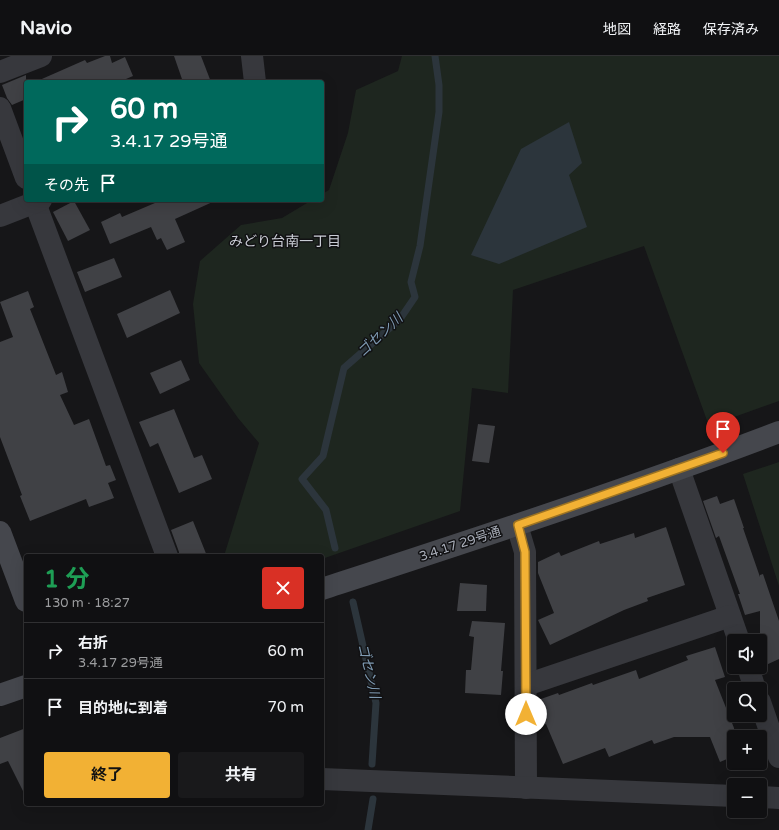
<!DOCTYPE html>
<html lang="ja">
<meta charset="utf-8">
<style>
:root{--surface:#101012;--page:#19191b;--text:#f1f3f6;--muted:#9c9d9f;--line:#303032;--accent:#f2b134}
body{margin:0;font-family:"Varela Round","Noto Sans JP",sans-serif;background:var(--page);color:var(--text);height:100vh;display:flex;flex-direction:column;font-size:15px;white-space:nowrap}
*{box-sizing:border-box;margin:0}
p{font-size:13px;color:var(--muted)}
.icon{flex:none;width:22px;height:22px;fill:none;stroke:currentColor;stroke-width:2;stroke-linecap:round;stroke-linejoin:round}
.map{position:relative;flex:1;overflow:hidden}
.panel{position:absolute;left:24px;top:498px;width:300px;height:252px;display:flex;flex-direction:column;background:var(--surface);border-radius:4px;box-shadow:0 4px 16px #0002,0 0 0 1px var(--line)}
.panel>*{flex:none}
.guide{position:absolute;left:24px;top:24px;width:300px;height:122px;border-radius:4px;box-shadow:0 4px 16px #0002,0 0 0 1px var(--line);background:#00695c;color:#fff;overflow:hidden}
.buttons{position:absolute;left:727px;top:578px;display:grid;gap:8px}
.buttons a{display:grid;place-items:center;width:40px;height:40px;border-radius:4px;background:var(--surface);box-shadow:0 4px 16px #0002,0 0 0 1px var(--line);font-size:20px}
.pin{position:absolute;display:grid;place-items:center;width:34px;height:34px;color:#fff;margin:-41px -17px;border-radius:50% 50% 50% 0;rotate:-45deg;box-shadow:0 0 4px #0007}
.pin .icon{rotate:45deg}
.me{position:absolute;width:44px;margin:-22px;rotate:0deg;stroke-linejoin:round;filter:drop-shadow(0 0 3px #0008)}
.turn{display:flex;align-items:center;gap:14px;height:84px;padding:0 20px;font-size:18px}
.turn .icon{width:52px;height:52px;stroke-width:2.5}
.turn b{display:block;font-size:28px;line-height:34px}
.then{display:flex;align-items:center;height:38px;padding:0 20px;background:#0003;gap:8px;font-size:15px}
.round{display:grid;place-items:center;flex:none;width:42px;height:42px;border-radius:4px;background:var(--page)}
.overview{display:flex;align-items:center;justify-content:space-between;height:68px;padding:0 20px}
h1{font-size:24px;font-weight:700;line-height:30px;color:#1e9e55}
.action{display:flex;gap:8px;margin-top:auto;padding:8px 20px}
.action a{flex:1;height:46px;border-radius:4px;background:var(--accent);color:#111;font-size:16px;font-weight:700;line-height:46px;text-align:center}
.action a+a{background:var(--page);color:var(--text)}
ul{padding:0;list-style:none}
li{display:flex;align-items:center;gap:12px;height:56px;padding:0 20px;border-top:1px solid var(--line)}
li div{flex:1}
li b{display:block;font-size:15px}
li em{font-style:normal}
header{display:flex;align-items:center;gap:24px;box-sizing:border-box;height:56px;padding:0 20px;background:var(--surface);border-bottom:1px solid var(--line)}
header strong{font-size:19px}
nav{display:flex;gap:22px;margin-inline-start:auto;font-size:14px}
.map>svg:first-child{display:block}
.green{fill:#1e261f}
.water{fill:#2c353c}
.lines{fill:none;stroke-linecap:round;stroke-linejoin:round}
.stream{stroke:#2c353c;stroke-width:7}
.building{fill:#404145}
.street{stroke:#37383d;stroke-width:22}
.secondary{stroke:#45474d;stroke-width:22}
.route-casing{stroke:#9d7322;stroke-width:10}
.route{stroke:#f2b134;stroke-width:7}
.labels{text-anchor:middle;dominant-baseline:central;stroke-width:3;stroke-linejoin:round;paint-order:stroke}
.street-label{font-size:13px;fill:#a8adb8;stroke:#111113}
.neighbourhood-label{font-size:14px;fill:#c9ccd4;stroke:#111113}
.water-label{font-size:14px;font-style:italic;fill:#7f9bb3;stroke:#111113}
</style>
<header>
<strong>Navio</strong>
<nav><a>地図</a><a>経路</a><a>保存済み</a></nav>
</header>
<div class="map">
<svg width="779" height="774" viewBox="0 0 779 774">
<rect width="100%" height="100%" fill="#161618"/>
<g class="green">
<path d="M402,0H779V345L709,370L644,190L513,234L508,337L472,332L460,455L322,503V500H224L259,387L238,362L199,307L193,248L200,205L241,169L282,162L312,144H322V138L329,134L348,77L356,34L398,15Z"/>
<path d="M779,406V530L743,418Z"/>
</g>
<path class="water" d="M569,66L582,107L569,119L587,171L499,208L471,199L521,93Z"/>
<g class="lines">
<g class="stream">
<path d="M335,492L326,454L302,423L323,400L344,312L400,263L415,241L411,226L420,190L439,56V29L435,0"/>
<path d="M353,546L376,647L372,708"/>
<path d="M368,774L373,743"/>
</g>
</g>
<g class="building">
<path d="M105,0H110L112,7L125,1L133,20L119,26H35L85,4L87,7Z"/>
<path d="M174,0H201L211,26H183Z"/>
<path d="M26,19V43L12,49L7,42L2,29Z"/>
<path d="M162,144H217L175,163L185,186L167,194L161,182L157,184L151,171L110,188L101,166L120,157L122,161Z"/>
<path d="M74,145L90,174L68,185L53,156Z"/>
<path d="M114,202L122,221L85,236L77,216Z"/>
<path d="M170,234L180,257L127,282L117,258Z"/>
<path d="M28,235L34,251L30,253L56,319L62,316L68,336L60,339L74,369L89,363L106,410L110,409L116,424L108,427L114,442L89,451L86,443L30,465L20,440L22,439L0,381V286L13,281L0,246Z"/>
<path d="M181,304L190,324L160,338L150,317Z"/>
<path d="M174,353L194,402L202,399L212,423L179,437L158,387L150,391L139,366Z"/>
<path d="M478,368L495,370L489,407L472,405Z"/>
<path d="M717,440L720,448L734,443L744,472H743L760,521V519L763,518L779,565V603L766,609L760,591V555L745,559L738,538H740L719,480L716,482L703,445Z"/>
<path d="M193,465L207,500H180L179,499V496L171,474Z"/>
<path d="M666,471L685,529L647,542L648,545L624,554L550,589L538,564L554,557L538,517V506L559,496L561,500L599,485L600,488L634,477L635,482Z"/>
<path d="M460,527L487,529L486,555H457Z"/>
<path d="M472,565L505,567L501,615H503L501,639L465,637L466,614H471L474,581L469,580Z"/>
<path d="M715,591L725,621L715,624L734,672V700L720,706L710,681H674L654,688L652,684L609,701L605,692L563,708L546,668L541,670L538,663V644L558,637L559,639L592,627L593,629L636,614L639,623L688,604L686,600Z"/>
<path d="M26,672V741L8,705L0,708V682Z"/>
</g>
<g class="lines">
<g class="street">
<path d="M252,0L255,26"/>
<path d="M0,16L41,0"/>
<path d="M0,52L26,122"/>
<path d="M34,144L167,500"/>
<path d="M0,160L41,144"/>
<path d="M679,413L739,585"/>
<path d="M517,469L525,496L526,732"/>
<path d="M748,611L755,633"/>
<path d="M526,629L730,560"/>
<path d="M760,646L779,701"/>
<path d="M322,723L734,740"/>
<path d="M760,741L779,742"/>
</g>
<g class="secondary">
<path d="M0,476L26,545"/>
<path d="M322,533C475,483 629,433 779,376"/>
<path d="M0,639L26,630"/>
</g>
</g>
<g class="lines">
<g class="route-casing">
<path id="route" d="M526,658L525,496L518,469L723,397"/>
</g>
<use href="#route" class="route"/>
</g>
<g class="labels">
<g class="street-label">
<text transform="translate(460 488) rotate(-18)">3.4.17 29号通</text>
</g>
<g class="neighbourhood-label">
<text x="285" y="185">みどり台南一丁目</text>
</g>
<g class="water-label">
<text transform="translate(380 279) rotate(-43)">ゴセン川</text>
<text transform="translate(369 615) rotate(77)">ゴセン川</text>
</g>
</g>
</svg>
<div class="buttons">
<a><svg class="icon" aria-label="sound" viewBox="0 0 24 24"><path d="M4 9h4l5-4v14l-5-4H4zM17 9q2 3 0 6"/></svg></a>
<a><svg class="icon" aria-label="search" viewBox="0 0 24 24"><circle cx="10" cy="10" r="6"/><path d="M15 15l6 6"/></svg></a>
<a>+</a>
<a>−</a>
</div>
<div class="pin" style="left:723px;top:397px;background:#d93025"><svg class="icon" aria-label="arrive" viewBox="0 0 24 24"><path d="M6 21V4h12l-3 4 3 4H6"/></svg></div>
<svg class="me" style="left:526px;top:658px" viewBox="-20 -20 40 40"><circle r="19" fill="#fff"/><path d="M0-13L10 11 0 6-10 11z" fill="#f2b134"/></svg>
<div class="guide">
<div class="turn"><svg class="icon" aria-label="right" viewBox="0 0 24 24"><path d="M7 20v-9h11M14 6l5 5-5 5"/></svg><div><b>60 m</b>3.4.17 29号通</div></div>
<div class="then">その先<svg class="icon" aria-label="arrive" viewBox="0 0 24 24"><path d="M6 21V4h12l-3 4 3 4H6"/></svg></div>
</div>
<section class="panel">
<div class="overview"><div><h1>1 分</h1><p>130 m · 18:27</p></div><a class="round" style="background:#d93025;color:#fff"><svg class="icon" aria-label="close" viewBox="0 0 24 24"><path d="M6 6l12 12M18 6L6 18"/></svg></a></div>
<ul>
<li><svg class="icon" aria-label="right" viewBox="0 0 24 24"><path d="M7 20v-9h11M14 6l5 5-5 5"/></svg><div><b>右折</b><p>3.4.17 29号通</p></div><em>60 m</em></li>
<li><svg class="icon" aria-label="arrive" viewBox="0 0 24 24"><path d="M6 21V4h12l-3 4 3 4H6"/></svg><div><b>目的地に到着</b></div><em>70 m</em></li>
</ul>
<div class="action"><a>終了</a><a>共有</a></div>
</section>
</div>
